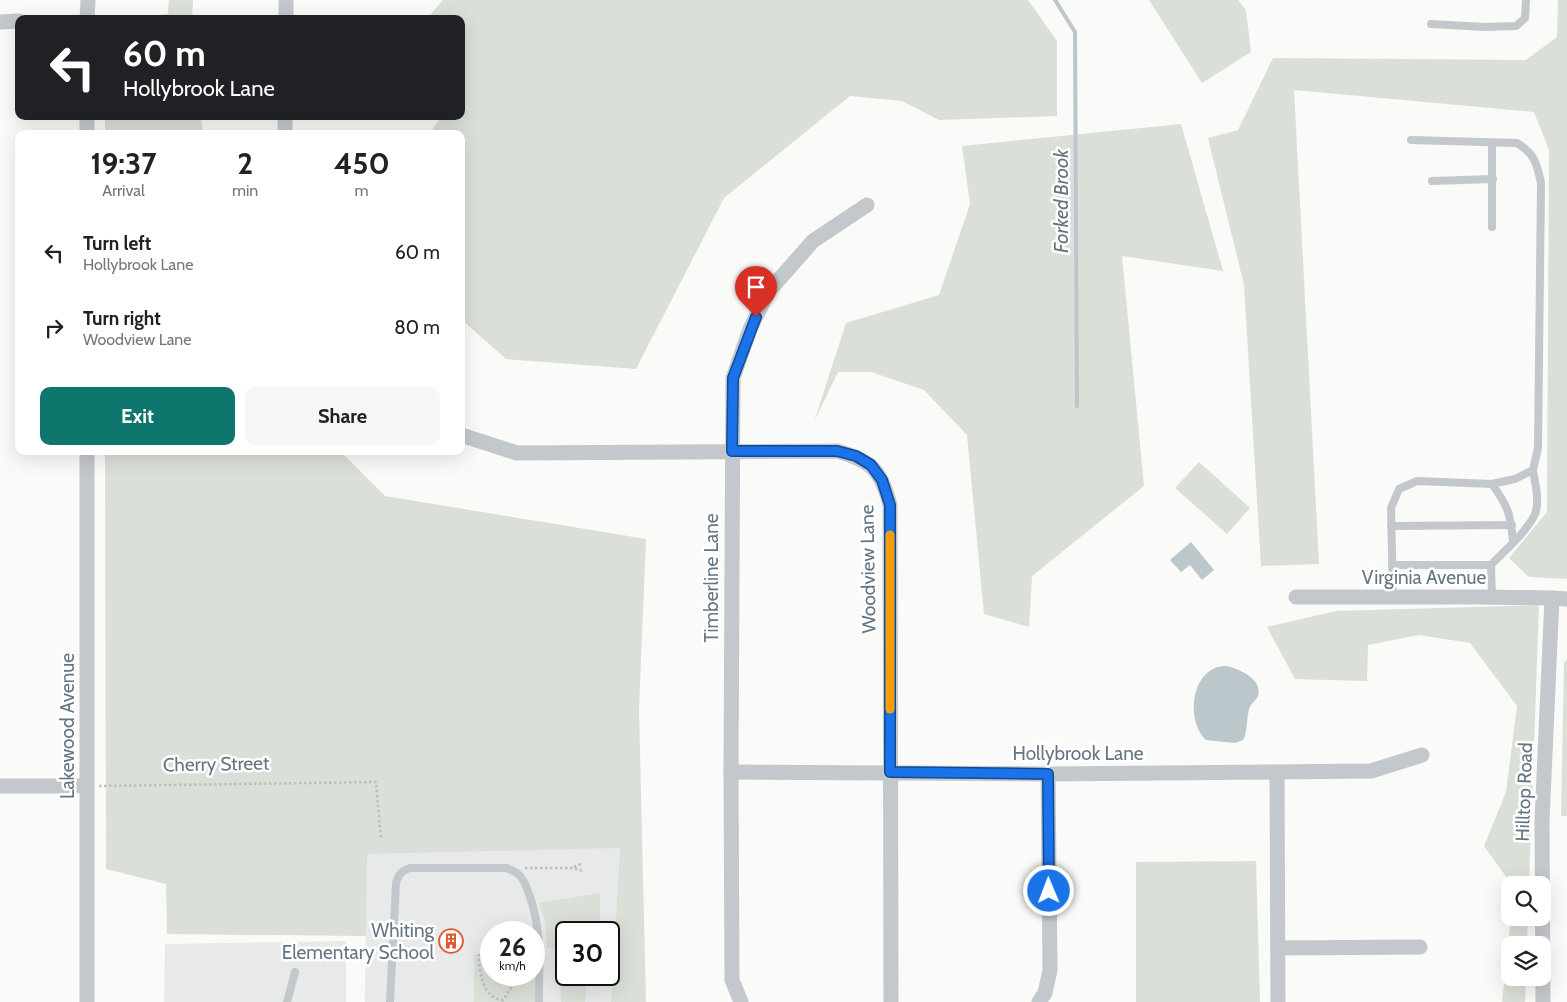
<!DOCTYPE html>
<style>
:root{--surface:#fff;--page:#f6f6f6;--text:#222;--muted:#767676;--accent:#0f766e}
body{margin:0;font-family:Cabin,sans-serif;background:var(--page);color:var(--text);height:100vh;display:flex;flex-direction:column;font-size:19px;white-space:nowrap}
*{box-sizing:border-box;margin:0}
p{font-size:16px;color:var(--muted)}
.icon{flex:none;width:28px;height:28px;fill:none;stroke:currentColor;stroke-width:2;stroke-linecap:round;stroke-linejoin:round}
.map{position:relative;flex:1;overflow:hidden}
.sheet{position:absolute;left:15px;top:130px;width:450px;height:325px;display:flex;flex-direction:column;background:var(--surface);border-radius:10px;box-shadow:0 5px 20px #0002}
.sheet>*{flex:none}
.banner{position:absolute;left:15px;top:15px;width:450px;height:105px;border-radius:10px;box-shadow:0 5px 20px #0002;background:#202124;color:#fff;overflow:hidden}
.buttons{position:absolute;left:1501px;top:876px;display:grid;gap:10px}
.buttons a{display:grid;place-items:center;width:50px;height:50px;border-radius:10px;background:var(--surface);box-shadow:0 5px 20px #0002;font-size:25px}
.speed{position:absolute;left:480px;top:921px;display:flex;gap:10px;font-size:25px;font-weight:700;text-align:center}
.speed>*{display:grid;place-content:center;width:65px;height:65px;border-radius:50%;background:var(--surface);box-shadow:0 5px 20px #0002;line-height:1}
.speed small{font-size:12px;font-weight:400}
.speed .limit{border:2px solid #111;border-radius:8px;background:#fff;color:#111}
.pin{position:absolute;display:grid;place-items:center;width:42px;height:42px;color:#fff;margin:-51px -21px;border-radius:50% 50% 50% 0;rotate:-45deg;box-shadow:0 0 5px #0007}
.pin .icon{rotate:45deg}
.me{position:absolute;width:55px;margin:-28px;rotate:359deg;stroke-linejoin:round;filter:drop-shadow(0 0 4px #0008)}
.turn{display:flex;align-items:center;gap:18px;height:105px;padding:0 25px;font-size:22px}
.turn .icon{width:65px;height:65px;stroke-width:2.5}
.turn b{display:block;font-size:35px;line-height:42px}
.eta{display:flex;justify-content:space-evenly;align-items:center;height:85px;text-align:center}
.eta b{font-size:30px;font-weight:800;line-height:35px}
.button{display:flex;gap:10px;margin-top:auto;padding:10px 25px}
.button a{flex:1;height:58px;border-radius:10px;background:var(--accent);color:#fff;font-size:20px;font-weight:800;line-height:58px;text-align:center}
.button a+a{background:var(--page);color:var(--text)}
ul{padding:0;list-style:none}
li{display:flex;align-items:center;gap:15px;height:75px;padding:0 25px}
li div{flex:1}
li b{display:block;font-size:19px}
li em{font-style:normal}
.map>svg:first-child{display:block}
.built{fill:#e8e9e9;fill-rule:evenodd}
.green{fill:#dadfd7}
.water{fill:#bbc7cb}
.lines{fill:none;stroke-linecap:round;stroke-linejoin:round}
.stream{stroke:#bbc7cb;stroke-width:4}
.path{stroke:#bbbfc2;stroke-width:2.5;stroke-dasharray:2.5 2.5;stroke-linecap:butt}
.lane{stroke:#c3c8cc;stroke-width:8}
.street{stroke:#c3c8cc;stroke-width:15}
.route-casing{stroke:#114b97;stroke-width:12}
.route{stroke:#1a73e8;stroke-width:9}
.slow{stroke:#f59e0b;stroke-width:9}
.labels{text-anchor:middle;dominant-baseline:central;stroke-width:5;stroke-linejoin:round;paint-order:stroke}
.street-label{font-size:19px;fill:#657683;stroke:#fff}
.poi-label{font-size:19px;fill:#657683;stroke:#fff;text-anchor:end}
.water-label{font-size:20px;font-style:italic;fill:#60757c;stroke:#fff}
</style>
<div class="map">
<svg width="1567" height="1002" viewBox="0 0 1567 1002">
<rect width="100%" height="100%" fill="#fafaf8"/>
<g class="built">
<path d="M368,709L620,848L611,1002H365ZM491,932H534V975H491ZM566,932H609V975H566Z"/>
<path d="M346,941V1002H164L165,944Z"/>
</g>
<g class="green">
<path d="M169,0H193L192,19H130L168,14Z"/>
<path d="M443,0H1028L1057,41V116L939,120L902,101L850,96L724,198L636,369L506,359L461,319V134H429L442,116H461V92L463,89L461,87V19H424L431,14Z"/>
<path d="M1149,0H1238L1246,10L1251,52L1202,83Z"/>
<path d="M1558,0H1567V579L1529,577L1509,558L1547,512L1549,150L1534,112L1294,90L1319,564L1261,566L1244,285L1208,138L1238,130L1273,58L1526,60L1557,37Z"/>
<path d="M105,116H201L203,134H105Z"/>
<path d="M1181,124L1223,271L1122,256L1144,486L1032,576L1029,627L984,614L967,435L924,390L871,372H838L814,422L846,323L939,295L970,204L962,146Z"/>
<path d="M105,451H340L385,496L646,539L639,709L646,1002H611L620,848L367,854L366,936L167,934L166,884L106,869Z"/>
<path d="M1199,462L1250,508L1227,534L1175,488Z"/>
<path d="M1539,605L1529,885H1512L1484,846L1506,792L1517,706L1470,643L1419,635L1368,645L1367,681L1295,679L1267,627L1336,611Z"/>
<path d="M1567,659V816H1561L1564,663Z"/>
<path d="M1256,861L1260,1002H1136V862Z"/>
<path d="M600,893V932H566V950L547,948L545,922L539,903Z"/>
<path d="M1511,918H1528L1527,945H1510V978H1526L1525,1002H1502Z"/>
<path d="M474,954H486L491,957V975C506,975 531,970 539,986C541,990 539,997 539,1002H474Z"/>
<path d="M566,967V975H599V985H586L585,1002H561L560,969Z"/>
</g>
<g class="water">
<path d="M1191,542L1214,570L1202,580L1190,565L1181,572L1170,560Z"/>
<path d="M1226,666C1238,668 1264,680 1258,696C1256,701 1251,703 1249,709C1247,718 1247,727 1245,736L1243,740L1235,743L1206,740C1188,723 1190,683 1211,670C1216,667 1221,666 1226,666Z"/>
</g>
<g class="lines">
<path class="stream" d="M1055,0L1075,32L1077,406"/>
<g class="path">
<path d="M99,786L376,782L381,839"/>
<path d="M574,867L583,863"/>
<path d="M525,868H573L583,871"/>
<path d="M479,954C479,971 482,998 503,1000L520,975"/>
</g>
<g class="lane">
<path d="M1431,24L1484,27L1516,26L1525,18L1526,0"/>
<path d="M1492,143V227"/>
<path d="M1432,181L1493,179"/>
<path d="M1492,484C1509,508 1510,513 1513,541"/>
<path d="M1391,526L1512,525"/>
<path d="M1392,565H1491"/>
<path d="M1393,597L1391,508L1399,489L1417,481L1492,484L1515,479L1533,470L1538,448L1541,183C1537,164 1535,154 1517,143L1411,140"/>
<path d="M1492,597L1491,565C1504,551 1527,532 1535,514C1540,501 1535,483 1533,470"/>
<path d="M287,1002L295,972"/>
<path d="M390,1002L396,884C398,875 401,871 410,868H506C511,870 516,871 520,876C525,881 527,889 530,897C542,931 539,966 539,1002"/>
</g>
<g class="street">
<path d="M87,19L88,0"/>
<path d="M286,19V0"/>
<path d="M0,22L19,21"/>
<path d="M87,134V116"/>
<path d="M285,134V116"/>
<path d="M461,435L517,453L837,451C872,461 881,470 890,505L891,1002"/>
<path d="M1296,597H1481L1552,598"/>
<path d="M731,772L1048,774L1371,771L1422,755"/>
<path d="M1277,772L1278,1002"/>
<path d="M0,786H86"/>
<path d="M1278,948L1420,947"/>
<path d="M87,1002V451"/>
<path d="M741,1002L732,980L731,772L733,378L750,329L768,292L813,241L867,205"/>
<path d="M1039,1002L1045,993L1050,970L1048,774"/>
<path d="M1543,1002L1542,821L1552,598L1567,599"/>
</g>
</g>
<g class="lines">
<g class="route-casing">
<path id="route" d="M756,317L733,378L732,451H837L856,456L871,465L882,480L890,505V772L1048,774L1049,891"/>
</g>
<use href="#route" class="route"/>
<path class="slow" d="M890,535V709"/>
</g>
<defs>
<g id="building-ring" transform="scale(1.25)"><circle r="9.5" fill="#fff" stroke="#e4572e" stroke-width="1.5"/><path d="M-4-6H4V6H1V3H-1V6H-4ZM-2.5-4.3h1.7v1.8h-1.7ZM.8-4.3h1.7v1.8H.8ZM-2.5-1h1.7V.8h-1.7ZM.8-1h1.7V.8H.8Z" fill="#e4572e"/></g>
</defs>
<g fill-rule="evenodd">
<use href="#building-ring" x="451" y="941"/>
</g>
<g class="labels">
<g class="street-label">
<text transform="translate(868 569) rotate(-91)">Woodview Lane</text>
<text x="1424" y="577">Virginia Avenue</text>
<text transform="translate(711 578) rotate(-90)">Timberline Lane</text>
<text transform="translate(67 726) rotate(-90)">Lakewood Avenue</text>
<text x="1078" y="753">Hollybrook Lane</text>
<text transform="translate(216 764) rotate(-1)">Cherry Street</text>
<text transform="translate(1524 792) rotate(-88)">Hilltop Road</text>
</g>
<g class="poi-label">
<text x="434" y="930">Whiting<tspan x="434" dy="22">Elementary School</tspan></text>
</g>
<g class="water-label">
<text transform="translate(1061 201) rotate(-90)">Forked Brook</text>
</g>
</g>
</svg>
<div class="buttons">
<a><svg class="icon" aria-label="search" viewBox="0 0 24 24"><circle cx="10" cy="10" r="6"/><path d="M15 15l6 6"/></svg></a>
<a><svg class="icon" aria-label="layers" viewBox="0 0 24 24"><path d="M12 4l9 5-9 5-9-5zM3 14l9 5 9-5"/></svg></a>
</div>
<div class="speed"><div>26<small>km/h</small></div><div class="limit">30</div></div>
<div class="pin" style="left:756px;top:317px;background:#d93025"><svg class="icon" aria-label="arrive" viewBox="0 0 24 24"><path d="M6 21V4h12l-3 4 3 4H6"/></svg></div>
<svg class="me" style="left:1049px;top:891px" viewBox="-20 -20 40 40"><circle r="17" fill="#1a73e8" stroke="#fff" stroke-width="3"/><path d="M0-11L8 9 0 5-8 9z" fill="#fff"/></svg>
<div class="banner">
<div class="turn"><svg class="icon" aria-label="left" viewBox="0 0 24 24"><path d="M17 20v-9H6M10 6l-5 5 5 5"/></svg><div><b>60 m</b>Hollybrook Lane</div></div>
</div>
<section class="sheet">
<div class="eta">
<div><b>19:37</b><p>Arrival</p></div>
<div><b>2</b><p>min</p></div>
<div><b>450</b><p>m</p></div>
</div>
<ul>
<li><svg class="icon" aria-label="left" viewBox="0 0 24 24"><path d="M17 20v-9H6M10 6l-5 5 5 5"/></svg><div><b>Turn left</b><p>Hollybrook Lane</p></div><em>60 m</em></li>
<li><svg class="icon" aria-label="right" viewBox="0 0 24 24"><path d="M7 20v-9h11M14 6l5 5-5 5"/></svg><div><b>Turn right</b><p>Woodview Lane</p></div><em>80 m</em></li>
</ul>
<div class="button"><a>Exit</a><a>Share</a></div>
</section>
</div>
